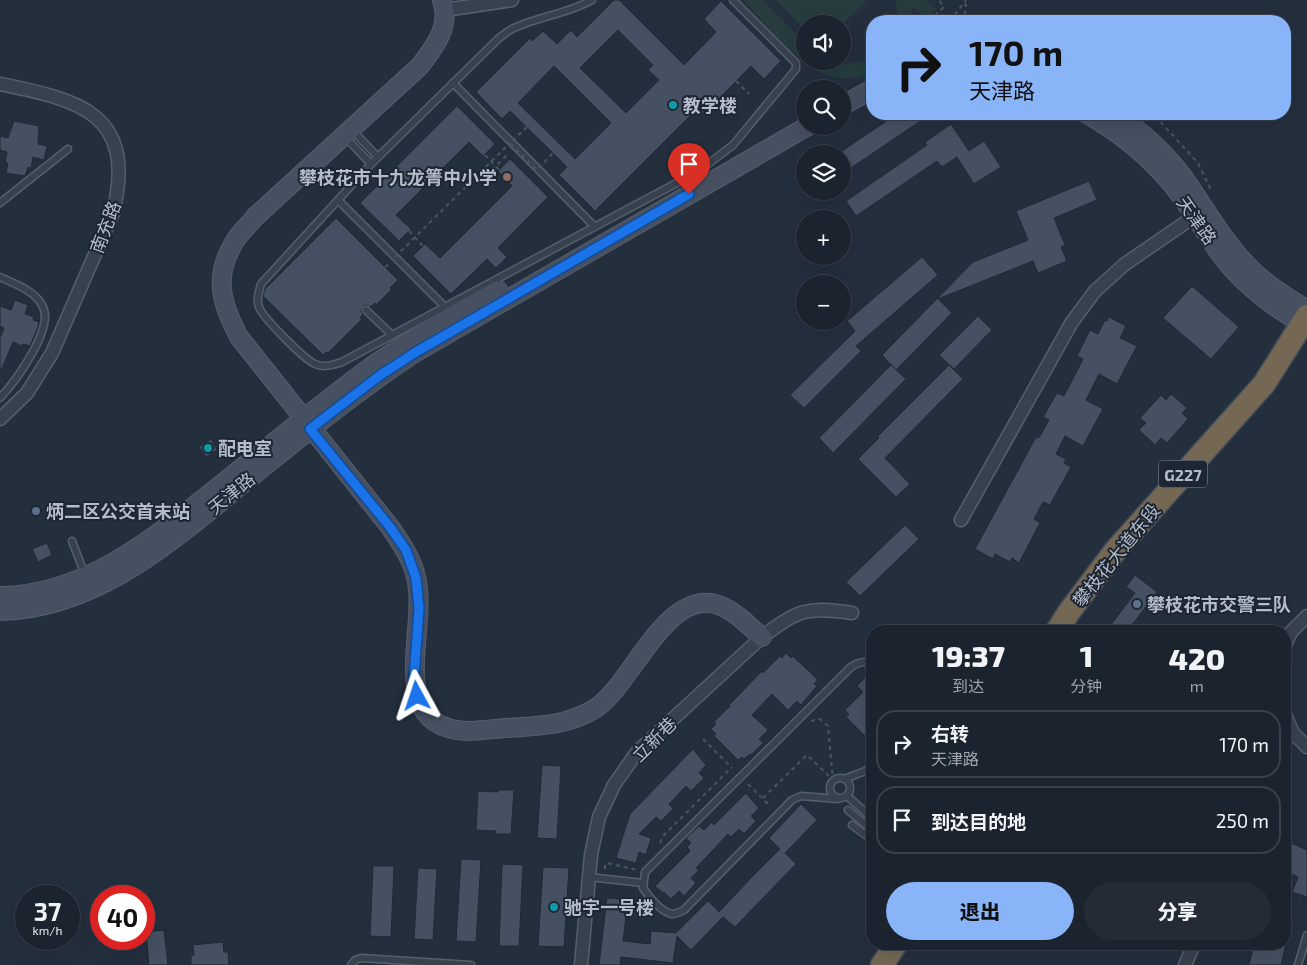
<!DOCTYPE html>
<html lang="zh">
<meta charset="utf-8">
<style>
:root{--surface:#1b232e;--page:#242b36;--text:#f1f3f6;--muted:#a0a4aa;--line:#39404a;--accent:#8ab4f8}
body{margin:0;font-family:"Exo 2","Noto Sans SC",sans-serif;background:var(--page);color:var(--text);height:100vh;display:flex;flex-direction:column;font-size:19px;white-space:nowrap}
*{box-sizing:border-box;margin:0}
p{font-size:16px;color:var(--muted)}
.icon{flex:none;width:28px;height:28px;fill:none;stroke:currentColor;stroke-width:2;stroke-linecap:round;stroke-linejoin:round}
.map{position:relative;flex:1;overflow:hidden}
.sheet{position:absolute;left:866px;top:625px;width:425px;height:325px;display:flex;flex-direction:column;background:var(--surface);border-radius:20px;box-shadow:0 5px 20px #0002,0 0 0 1px var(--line)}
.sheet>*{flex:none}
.guide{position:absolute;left:866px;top:15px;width:425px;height:105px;border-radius:20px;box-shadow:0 5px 20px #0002,0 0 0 1px var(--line);background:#8ab4f8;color:#111;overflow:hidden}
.buttons{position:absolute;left:796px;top:15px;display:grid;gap:10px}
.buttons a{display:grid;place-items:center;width:55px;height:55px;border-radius:50%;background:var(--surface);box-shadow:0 5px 20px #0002,0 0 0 1px var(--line);font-size:25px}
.speed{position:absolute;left:15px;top:885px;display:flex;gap:10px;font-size:25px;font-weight:700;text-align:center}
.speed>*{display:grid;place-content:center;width:65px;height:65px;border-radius:50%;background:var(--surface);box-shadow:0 5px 20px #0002,0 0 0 1px var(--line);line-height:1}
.speed small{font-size:12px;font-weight:400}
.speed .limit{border:8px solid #d22;background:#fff;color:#111}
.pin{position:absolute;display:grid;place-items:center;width:42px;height:42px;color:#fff;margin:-51px -21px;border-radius:50% 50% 50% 0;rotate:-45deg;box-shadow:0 0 5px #0007}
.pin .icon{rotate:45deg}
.me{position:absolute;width:55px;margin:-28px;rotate:355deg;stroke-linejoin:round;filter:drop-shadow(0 0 4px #0008)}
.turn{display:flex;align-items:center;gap:18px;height:105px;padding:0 20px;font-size:22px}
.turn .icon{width:65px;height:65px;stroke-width:2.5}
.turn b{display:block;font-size:35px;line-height:42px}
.eta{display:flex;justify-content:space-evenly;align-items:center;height:85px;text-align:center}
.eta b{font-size:30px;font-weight:800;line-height:35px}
.action{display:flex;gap:10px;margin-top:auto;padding:10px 20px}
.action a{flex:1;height:58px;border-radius:30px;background:var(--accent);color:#111;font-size:20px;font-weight:800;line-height:58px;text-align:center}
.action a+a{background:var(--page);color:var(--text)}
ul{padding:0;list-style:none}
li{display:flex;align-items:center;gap:15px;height:68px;margin:0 10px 8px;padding:0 10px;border:2px solid var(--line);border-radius:20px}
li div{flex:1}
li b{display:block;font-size:19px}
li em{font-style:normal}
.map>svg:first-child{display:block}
.green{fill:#263c3f}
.building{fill:#455162;stroke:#1f2835;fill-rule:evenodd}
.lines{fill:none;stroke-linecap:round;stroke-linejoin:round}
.lane-casing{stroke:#565f6c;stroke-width:9}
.street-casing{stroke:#565f6c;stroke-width:15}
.secondary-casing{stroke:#565f6c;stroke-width:20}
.highway-casing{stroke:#434c59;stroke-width:25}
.path{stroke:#44595c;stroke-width:2;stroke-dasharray:4 4;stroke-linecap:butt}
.lane{stroke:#38414e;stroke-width:6}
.street{stroke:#38414e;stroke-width:12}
.secondary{stroke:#465061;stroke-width:18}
.highway{stroke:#746855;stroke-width:22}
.path-bridge{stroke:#44595c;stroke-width:2;stroke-dasharray:4 4;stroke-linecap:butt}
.route-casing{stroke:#114b97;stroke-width:12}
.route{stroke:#1a73e8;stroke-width:9}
.culture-dot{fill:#0f9aa8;stroke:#1d2633;stroke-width:2}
.education-dot{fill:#8d6e63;stroke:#1d2633;stroke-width:2}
.service-dot{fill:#5c6f8a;stroke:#1d2633;stroke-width:2}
.labels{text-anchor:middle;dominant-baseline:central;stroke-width:4;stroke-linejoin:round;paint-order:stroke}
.shield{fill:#1d2633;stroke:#878f9c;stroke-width:1}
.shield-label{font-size:16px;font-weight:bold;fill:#b4bcc9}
.poi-label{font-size:18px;font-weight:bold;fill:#b4bcc9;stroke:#1d2633;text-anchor:start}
.street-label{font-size:18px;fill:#b4bcc9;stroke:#1d2633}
</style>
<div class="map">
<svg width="1307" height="965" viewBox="0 0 1307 965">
<rect width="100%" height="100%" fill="#242f3e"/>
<g class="green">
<path d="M743,0H763L805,43V61H832L845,64L862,62L872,57V73C858,80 838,80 823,74C799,63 762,20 743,0Z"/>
<path d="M775,0H867L843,24H805V30Z"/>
<path d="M895,0H926L936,9L926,19L912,6L911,21H897V7Z"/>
</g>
<g class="building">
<path d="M614,0H619L684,65L716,32L704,19L721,1L781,61L764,79L751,66L704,114L698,108L595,211L559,175L567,167L553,153L510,111L502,119L476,92L530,38L532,41L543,31L557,44L571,30L577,37ZM618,30L653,65L648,70L659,80L626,113L580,68ZM554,66L611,123L575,159L518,103Z"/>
<path d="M457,106L495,144L483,156L469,142L396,215L411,229L399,241L360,203Z"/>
<path d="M897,114H931L842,174V151Z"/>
<path d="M14,121L39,126L38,144L47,146L44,160L33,157L31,168L28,167L25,176L6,173L8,163H5L7,152L0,150V136L8,138Z"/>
<path d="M951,124L969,151L984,141L1001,167L974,184L957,157L942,167L937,161L856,216L846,201L927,145L925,142Z"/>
<path d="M510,159L548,197L498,248L507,257L496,268L487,259L451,294L413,256L425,244L440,258L512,186L498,171Z"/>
<path d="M1089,181L1097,200L1054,218L1065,245L1061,247L1067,261L1038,273L1033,261L938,299L952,313L896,370L882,355L973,262L1028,240L1016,211Z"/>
<path d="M336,218L398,280L390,288L392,289L376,305L375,303L370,307L367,305L363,306L361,311L363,314L360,318L362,319L328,353L326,352L323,355L263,296L265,289Z"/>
<path d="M922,257L938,275L856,346L861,351L804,408L790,395L855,331L847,321Z"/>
<path d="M1192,286L1239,327L1211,359L1163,318Z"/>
<path d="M15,300L28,305L25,314L34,317L33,320L39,322L38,327L30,346L23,344L22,346L13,342L0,373V338L4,328L0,326V306L11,310Z"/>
<path d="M978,316L992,330L954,369L939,355Z"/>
<path d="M1109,317L1126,326L1120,338L1137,346L1117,384L1099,374L1086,400L1103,409L1083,446L1065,436L1056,454L1066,459L1064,463L1071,467L1050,505L1043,502L1034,519L1040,523L1019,563L1012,558L1010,562L995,554L993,559L975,549L1036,437L1039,438L1049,420L1043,417L1057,393L1064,396L1083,359L1077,356L1090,330L1098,334L1105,320L1107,321Z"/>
<path d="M891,365L906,379L833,453L819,438Z"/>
<path d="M949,365L963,379L885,458L910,484L896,497L858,459L879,438L877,437Z"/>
<path d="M1171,394L1187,408L1182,413L1188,419L1167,443L1161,438L1155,445L1139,430L1146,423L1140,418L1161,395L1166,400Z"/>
<path d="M211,439L217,450L206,457L199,447Z"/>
<path d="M905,525L919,539L860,596L846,582Z"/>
<path d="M47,543L52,555L38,562L32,549Z"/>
<path d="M1135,575L1157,592L1132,625L1140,631H1116L1110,626L1135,593L1126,587Z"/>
<path d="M786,653L791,658L793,656L818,680L814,684L817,686L801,705L797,701L788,710L772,694L752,715L768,730L759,739L763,743L751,755L750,754L744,759L742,757L738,760L714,736L716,734L711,729L716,724L714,722L730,706L729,705L762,671L763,673L780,656L782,658Z"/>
<path d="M868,674L872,679V743L846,717L849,714L845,710L863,692L857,686Z"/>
<path d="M693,749L706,765L699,773L704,778L691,791L686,786L669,804L673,809L661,821L656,817L639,834L651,838L646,855L639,852L636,863L616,858L630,814Z"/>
<path d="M542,765L561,766L557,839L537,838Z"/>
<path d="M498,790H514L511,834H496V831L476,830L478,791L498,792Z"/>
<path d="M746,793L759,808L751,816L756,821L744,834L739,829L731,837L728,834L696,868L699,870L691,878L696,883L684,896L679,891L671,899L664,892L663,893L655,886L690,851L687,847L691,843L686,838L699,826L704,830L712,822L714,825Z"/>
<path d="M801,804L817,820L785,853L796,864L735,927L723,917L691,950L677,936L673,963L621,957L620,965H599L607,898L628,900L623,941L650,944L651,931L676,933L708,901L719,912L749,880L780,849L769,838Z"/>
<path d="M1291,843L1307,850V897L1292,892L1298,877L1285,871V847L1288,848Z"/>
<path d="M461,859L481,860L476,942L456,941Z"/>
<path d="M502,864L523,865L519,946H499Z"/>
<path d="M373,866H394L391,937L370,936Z"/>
<path d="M543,867L569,868L564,947L538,946Z"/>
<path d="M418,868L437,869L433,940L414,939Z"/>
<path d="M164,930L168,965H149L146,932Z"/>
<path d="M223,942L224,952H228L229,965H191V955H194L193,945Z"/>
<path d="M1254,944H1286L1281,965H1249Z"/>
</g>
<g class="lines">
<g class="lane-casing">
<g id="lane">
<path d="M592,0C567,14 540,16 514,28C509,30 503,35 498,39L371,164L261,284C259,292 256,299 259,307C263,318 304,359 315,364C324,368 333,365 342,362L699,171L733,145L796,69V63L733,0"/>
<path d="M453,83L594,226"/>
<path d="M353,131L378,157"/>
<path d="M345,137L371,164"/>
<path d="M338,200L445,307"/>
<path d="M0,203L68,149"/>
<path d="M0,277C15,284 36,291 43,307C54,329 15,382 0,398"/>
<path d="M366,310L392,335"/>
<path d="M72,541L85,575"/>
<circle cx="840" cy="788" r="10"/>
<path d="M844,779L863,772L872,767"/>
<path d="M847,796L872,818"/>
<path d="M838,799L801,796L792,800L684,910C680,912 676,914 672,914C661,912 648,896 643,888L645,872L851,667C859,662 864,661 872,663"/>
<path d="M848,810L872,830"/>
<path d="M852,825L872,840"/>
<path d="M589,877L643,883"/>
<path d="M351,965L355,960L361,958L471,965"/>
<path d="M1298,965L1307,935"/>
</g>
</g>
<g class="street-casing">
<g id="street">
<path d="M445,10L512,0"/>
<path d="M0,84C81,100 137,114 113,213L52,353L27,393L0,419"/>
<path d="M961,520L1072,322L1095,291L1125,264L1195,216"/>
<path d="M1285,645L1291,632L1307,616"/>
<path d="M1285,715L1293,733L1307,747"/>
<path d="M581,965L591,855L599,817L614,785L637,752L762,637C798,610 807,606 852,613"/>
<path d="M1185,965L1194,944"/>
</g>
</g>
<g class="secondary-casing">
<g id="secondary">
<path d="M442,0C451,27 435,46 420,66L255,217C249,225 240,232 235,241C213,276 221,303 239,337L390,527C401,543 412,559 416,577C429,629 383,727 467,731C480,731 493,729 505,728C537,726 568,726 596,708C635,682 671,574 729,610C741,617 751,628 762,637"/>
<path d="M842,106L872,89"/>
<path d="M1087,114C1113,129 1138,147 1159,170C1185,196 1202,230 1224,259C1245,286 1277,310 1307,326"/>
<path d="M1114,114C1141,130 1165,153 1184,178C1205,208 1223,241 1249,267C1265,284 1287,297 1307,310"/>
<path d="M0,596C90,595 161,532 228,479C276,441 323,402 372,366C412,338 455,314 498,290"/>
<path d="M0,611C102,609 181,533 256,473C308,431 360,389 416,352L808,126"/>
</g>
</g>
<g class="highway-casing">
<g id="highway">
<path d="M1057,631L1069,612L1115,551L1264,384L1307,316"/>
<path d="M882,965L896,944"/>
</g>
</g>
<g class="path">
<path d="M929,21L944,7L939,0"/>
<path d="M950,21L966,0"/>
<path d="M959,21C965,15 967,10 965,1"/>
<path d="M736,81L749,94"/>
<path d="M1147,114L1158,119L1198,163L1212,192"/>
<path d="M486,167L491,171L508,154"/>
<path d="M409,231L423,246"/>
<path d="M385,267L389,264"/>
<path d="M811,721L820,719L828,726L833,780"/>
<path d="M703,739L732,768"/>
<path d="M748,784L771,807"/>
<path d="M763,798L807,755L833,780"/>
<path d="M660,843L663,836L732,767"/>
<path d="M605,869V865L607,863L637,870"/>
</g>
<use href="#lane" class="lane"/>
<use href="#street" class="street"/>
<use href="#secondary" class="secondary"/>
<use href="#highway" class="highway"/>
<g class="path-bridge">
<path d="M527,127L510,143L537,170L553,153"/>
<path d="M485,155L499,170"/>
<path d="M395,257L510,143"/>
</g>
</g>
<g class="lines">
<g class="route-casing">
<path id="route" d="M417,696L414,677L419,609L416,578L406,550L390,527L310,429L379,376L416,352L689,194"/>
</g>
<use href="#route" class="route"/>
</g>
<g class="culture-dot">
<circle cx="673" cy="105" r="5"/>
<circle cx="208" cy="448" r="5"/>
<circle cx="554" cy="907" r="5"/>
</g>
<circle class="education-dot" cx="507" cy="177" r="5"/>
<g class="service-dot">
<circle cx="36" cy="511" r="5"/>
<circle cx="1137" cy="604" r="5"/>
</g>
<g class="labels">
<rect class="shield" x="1159" y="460.5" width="48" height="27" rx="4"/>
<g class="shield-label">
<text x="1183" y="474">G227</text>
</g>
<g class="poi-label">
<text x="683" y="105">教学楼</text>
<text x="497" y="177" text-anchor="end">攀枝花市十九龙箐中小学</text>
<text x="218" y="448">配电室</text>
<text x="46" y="511">炳二区公交首末站</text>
<text x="1147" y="604">攀枝花市交警三队</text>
<text x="564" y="907">驰宇一号楼</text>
</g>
<g class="street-label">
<text transform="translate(1197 220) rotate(55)">天津路</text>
<text transform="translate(105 227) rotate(-69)">南充路</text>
<text transform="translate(231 493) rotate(-39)">天津路</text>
<text transform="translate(1116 555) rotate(-51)">攀枝花大道东段</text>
<text transform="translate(654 739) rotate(-45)">立新巷</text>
</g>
</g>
</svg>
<div class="buttons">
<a><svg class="icon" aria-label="sound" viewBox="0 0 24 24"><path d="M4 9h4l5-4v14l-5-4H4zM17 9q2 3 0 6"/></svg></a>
<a><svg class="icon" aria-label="search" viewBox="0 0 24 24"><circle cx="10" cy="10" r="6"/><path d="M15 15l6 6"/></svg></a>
<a><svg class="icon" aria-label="layers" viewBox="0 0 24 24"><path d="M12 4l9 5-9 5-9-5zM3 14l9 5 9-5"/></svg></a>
<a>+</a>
<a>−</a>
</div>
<div class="speed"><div>37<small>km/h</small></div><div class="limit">40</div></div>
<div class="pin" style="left:689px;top:194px;background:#d93025"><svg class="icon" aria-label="arrive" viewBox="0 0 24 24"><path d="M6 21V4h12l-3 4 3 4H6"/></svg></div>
<svg class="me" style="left:417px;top:696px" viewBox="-20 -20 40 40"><path d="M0-17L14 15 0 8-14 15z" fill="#1a73e8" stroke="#fff" stroke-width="4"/></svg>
<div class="guide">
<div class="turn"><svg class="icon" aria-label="right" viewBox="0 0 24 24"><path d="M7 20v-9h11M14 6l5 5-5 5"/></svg><div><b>170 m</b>天津路</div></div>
</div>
<section class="sheet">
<div class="eta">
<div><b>19:37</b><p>到达</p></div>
<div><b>1</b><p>分钟</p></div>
<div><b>420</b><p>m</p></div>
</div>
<ul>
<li><svg class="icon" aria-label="right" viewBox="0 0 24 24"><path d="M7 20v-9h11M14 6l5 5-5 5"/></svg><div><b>右转</b><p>天津路</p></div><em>170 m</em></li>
<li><svg class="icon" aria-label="arrive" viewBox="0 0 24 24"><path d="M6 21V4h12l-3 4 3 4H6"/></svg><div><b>到达目的地</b></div><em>250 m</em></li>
</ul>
<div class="action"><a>退出</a><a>分享</a></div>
</section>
</div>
